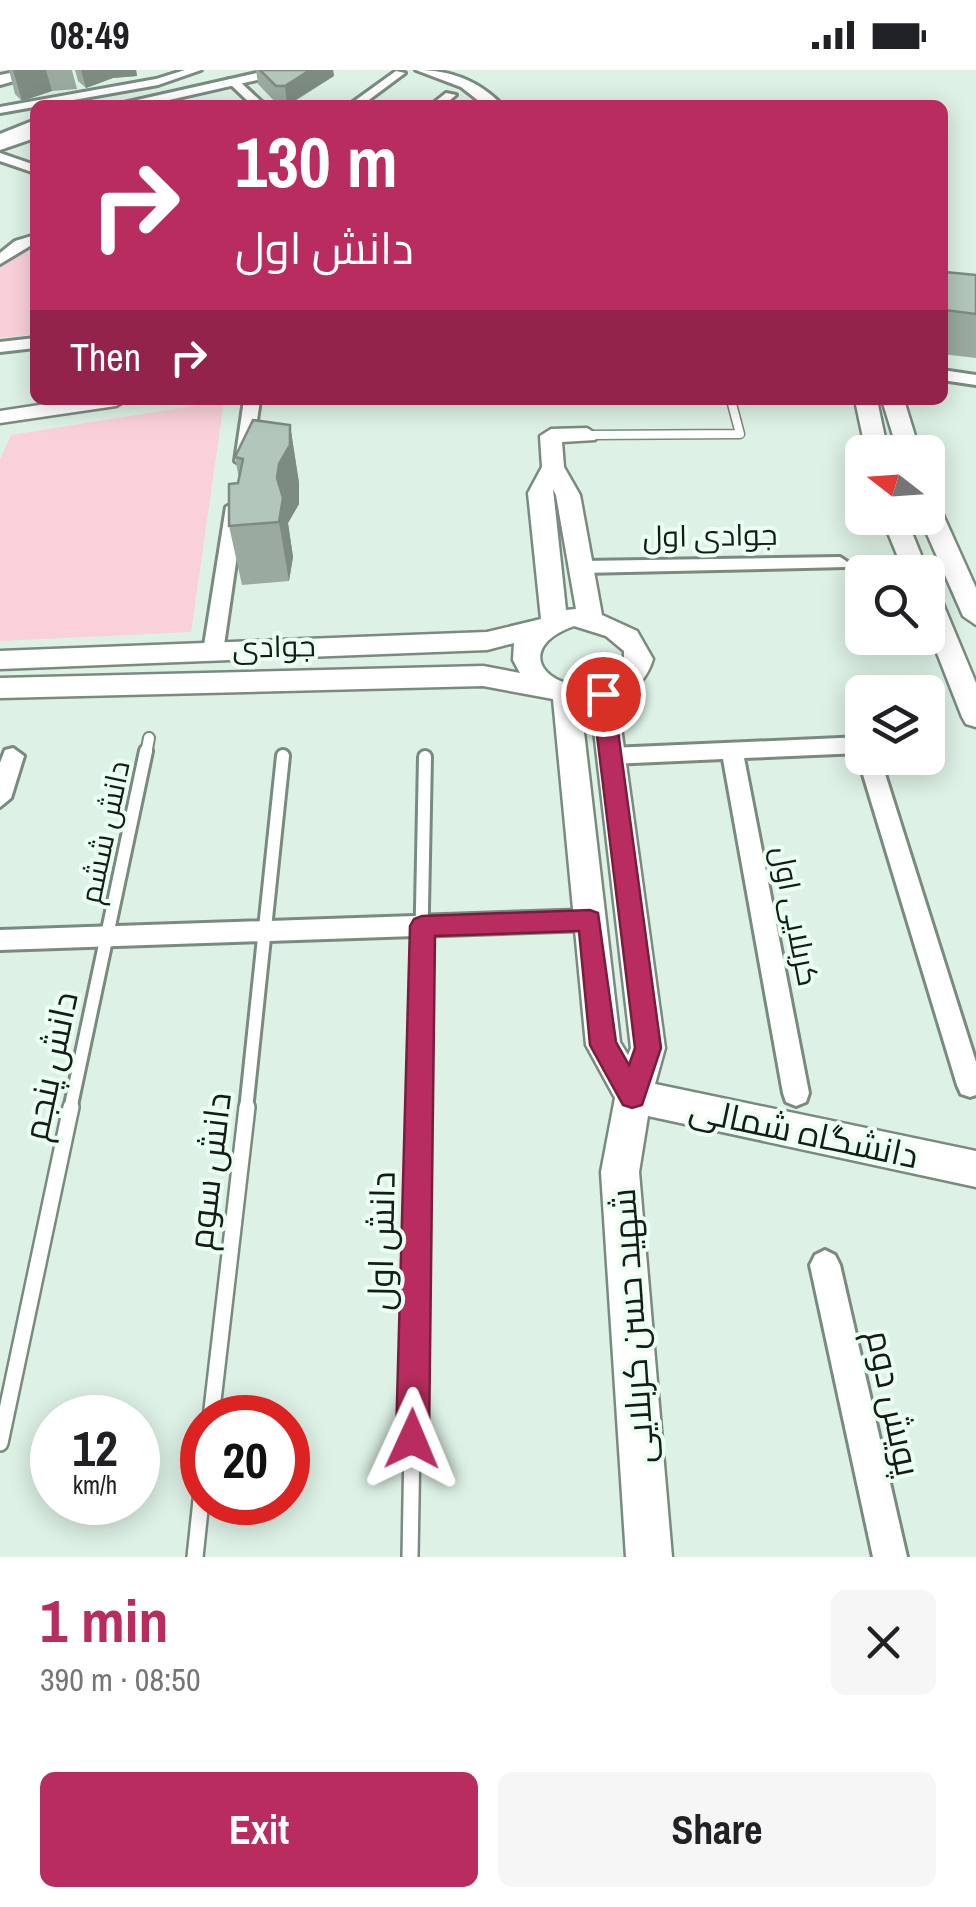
<!DOCTYPE html>
<meta charset="utf-8">
<style>
:root{--surface:#fff;--page:#f6f6f6;--text:#202124;--muted:#757577;--accent:#b92c60}
body{margin:0;font-family:"Archivo Narrow",Cairo,sans-serif;background:var(--page);color:var(--text);height:100vh;display:flex;flex-direction:column;font-size:38px;white-space:nowrap}
*{box-sizing:border-box;margin:0}
p{font-size:32px;color:var(--muted)}
.icon{flex:none;width:55px;height:55px;fill:none;stroke:currentColor;stroke-width:2;stroke-linecap:round;stroke-linejoin:round}
.map{position:relative;height:1487px;overflow:hidden}
.panel{display:flex;flex-direction:column;background:var(--surface);flex:1}
.panel>*{flex:none}
.top-card{position:absolute;left:30px;top:30px;width:918px;height:305px;border-radius:15px;box-shadow:0 5px 25px #0003;background:#b92c60;color:#fff;overflow:hidden}
.needle{width:65px;rotate:287deg}
.fabs{position:absolute;left:845px;top:365px;display:grid;gap:20px}
.fabs a{display:grid;place-items:center;width:100px;height:100px;border-radius:15px;background:var(--surface);box-shadow:0 5px 25px #0003;font-size:50px}
.speed{position:absolute;left:30px;top:1325px;display:flex;gap:20px;font-size:50px;font-weight:700;text-align:center}
.speed>*{display:grid;place-content:center;width:130px;height:130px;border-radius:50%;background:var(--surface);box-shadow:0 5px 25px #0003;line-height:1}
.speed small{font-size:25px;font-weight:400}
.speed .limit{border:15px solid #d22;background:#fff;color:#111}
.pin{position:absolute;display:grid;place-items:center;width:85px;height:85px;color:#fff;margin:-42px;border:5px solid #fff;border-radius:50%;box-shadow:0 2px 10px #0007}
.me{position:absolute;width:110px;margin:-55px;rotate:1deg;stroke-linejoin:round;filter:drop-shadow(0 0 8px #0008)}
.turn{display:flex;align-items:center;gap:35px;height:210px;padding:0 40px;font-size:45px}
.turn .icon{width:130px;height:130px;stroke-width:2.5}
.turn b{display:block;font-size:70px;line-height:85px}
.then{display:flex;align-items:center;height:95px;padding:0 40px;background:#0003;gap:20px;font-size:38px}
.round{display:grid;place-items:center;flex:none;width:105px;height:105px;border-radius:15px;background:var(--page)}
.head{display:flex;align-items:center;justify-content:space-between;height:170px;padding:0 40px}
h1{font-size:60px;font-weight:700;line-height:75px;color:var(--accent)}
.action{display:flex;gap:20px;margin-top:auto;padding:20px 40px}
.action a{flex:1;height:115px;border-radius:15px;background:var(--accent);color:#fff;font-size:40px;font-weight:700;line-height:115px;text-align:center}
.action a+a{background:var(--page);color:var(--text)}
.status{display:flex;justify-content:space-between;align-items:center;height:70px;padding:0 50px;background:var(--surface);direction:ltr}
.status svg{height:28px;fill:currentColor}
.map>svg:first-child{display:block}
.green{fill:#fad1da}
.lines{fill:none;stroke-linecap:round;stroke-linejoin:round}
.service-far3-casing{stroke:#798b80;stroke-width:11}
.service-far2-casing{stroke:#798b80;stroke-width:14}
.service-far1-casing{stroke:#798b80;stroke-width:18}
.service-casing{stroke:#798b80;stroke-width:20}
.minor-casing{stroke:#798b80;stroke-width:6}
.tertiary-casing{stroke:#798b80;stroke-width:5}
.secondary-casing{stroke:#798b80;stroke-width:6}
.service-far3{stroke:#fff;stroke-width:8}
.service-far2{stroke:#fff;stroke-width:10}
.service-far1{stroke:#fff;stroke-width:12}
.service{stroke:#fff;stroke-width:15}
.minor{fill:#fff;fill-rule:evenodd}
.tertiary{fill:#fff;fill-rule:evenodd}
.secondary{fill:#fff;fill-rule:evenodd}
.wall{fill:#9aaaa1}
.shaded-wall{fill:#7d8b83}
.building{fill:#b3c6bb;stroke:#7d8b83;stroke-width:2.5}
.route{fill:#b92c60;stroke:#781d3e;stroke-width:2.5}
.labels{text-anchor:middle;dominant-baseline:central;stroke-width:8;stroke-linejoin:round;paint-order:stroke}
.street-label{font-size:30px;fill:#151c18;stroke:#ebfff3}
.near-street-label{font-size:35px;fill:#151c18;stroke:#ebfff3}
</style>
<div class="status"><b>08:49</b><svg viewBox="0 0 49 12"><path d="M0 12V9h3v3zM5 12V6h3v6zM10 12V3h3v9zM15 12V0h3v12zM26 1h20v11H26zM47 4h2v5h-2z"/></svg></div>
<div class="map">
<svg width="976" height="1487" viewBox="0 0 976 1487">
<rect width="100%" height="100%" fill="#ddf1e5"/>
<g class="green">
<path d="M35,173V264L0,268V196Z"/>
<path d="M224,331L191,562L0,571V390L11,365Z"/>
</g>
<g class="lines">
<g class="service-far3-casing">
<path id="service-far3" d="M587,365L740,364L731,330"/>
</g>
<g class="service-far2-casing">
<path id="service-far2" d="M146,684L149,668"/>
</g>
<g class="service-far1-casing">
<g id="service-far1">
<path d="M70,1040L146,681"/>
<path d="M246,1040L283,686"/>
<path d="M418,1040L425,687"/>
</g>
</g>
<g class="service-casing">
<g id="service">
<path d="M211,1348L247,1037"/>
<path d="M0,1373L71,1037"/>
<path d="M195,1487L202,1421"/>
<path d="M410,1487L418,1037"/>
</g>
</g>
<g class="minor-casing">
<g id="minor">
<path d="M185,0H201L158,15L0,43V37L156,9Z"/>
<path d="M396,1L405,3L362,35H349Z"/>
<path d="M229,9H237L265,35H252L229,13Z"/>
<path d="M446,23L456,25L444,35H431Z"/>
<path d="M35,50V57L0,72V64Z"/>
<path d="M0,83L35,95V103L0,91Z"/>
<path d="M35,165V173L0,194V183L15,171Z"/>
<path d="M35,268V278L0,282V272Z"/>
<path d="M942,300L976,305V315L942,310Z"/>
<path d="M244,330H260L251,391L243,396L235,391Z"/>
<path d="M235,432L244,437L223,582L213,589L203,582L226,437Z"/>
<path d="M840,487L849,493L847,497L582,503L573,497L582,491Z"/>
<path d="M862,667V688H880L976,992V1025L970,1027L961,1024L957,1015L858,688L861,683L744,688L809,1023L806,1032L796,1036L786,1032L783,1023L723,689L611,694L600,686L611,678Z"/>
<path d="M13,678L24,686L11,728L0,737V693L5,680Z"/>
<path d="M590,840L599,843L602,850L599,857L590,860L0,880V860Z"/>
<path d="M825,1180L835,1185L840,1195L907,1487H873L810,1195L815,1185Z"/>
</g>
</g>
<g class="tertiary-casing">
<g id="tertiary">
<path d="M72,330H127L116,336L0,353V341Z"/>
<path d="M855,330H877L888,382H866Z"/>
<path d="M882,330H904L920,382H898Z"/>
<path d="M587,358L598,365L595,370L562,372L564,397L580,425L602,545L637,561L653,589C647,609 636,619 617,628L665,978L655,1014L976,1081V1117L648,1046L639,1102L672,1487H626L601,1102L615,1028L586,975L553,629L483,616L0,628V608L483,596L520,603L513,590L514,573L487,580L0,599V581L487,562L541,549L528,423L542,397L540,366L551,359ZM553,419L556,425L576,539L566,540ZM574,556L606,566L624,581V597C575,645 494,585 574,556ZM591,635L631,978L628,985L620,972L581,636Z"/>
<path d="M928,431L940,438L976,518V555L963,546L920,448H928Z"/>
<path d="M882,448H906L928,502V503L904,502Z"/>
<path d="M928,521L941,529L976,613V657L966,654L962,647L928,560Z"/>
</g>
</g>
<g class="secondary-casing">
<g id="secondary">
<path d="M24,0H53L0,15V5Z"/>
<path d="M270,0H301L147,35H115Z"/>
<path d="M416,0C450,0 478,10 502,35H484L461,17Z"/>
<path d="M35,57V68L0,80V69Z"/>
</g>
</g>
<use href="#service-far3" class="service-far3"/>
<use href="#service-far2" class="service-far2"/>
<use href="#service-far1" class="service-far1"/>
<use href="#service" class="service"/>
<use href="#minor" class="minor"/>
<use href="#tertiary" class="tertiary"/>
<use href="#secondary" class="secondary"/>
</g>
<g class="wall">
<path d="M9,0H72L77,19L52,21L22,31L15,24Z"/>
<path d="M75,0H136L137,6L113,8L86,18L78,11Z"/>
<path d="M256,0H333L334,6L289,35H278L258,14Z"/>
<path d="M942,204L976,205V288L942,284Z"/>
<path d="M290,355L299,413V434L288,453L293,487L289,511L242,515L229,456L239,409L235,387Z"/>
</g>
<g class="shaded-wall">
<path d="M13,0H46L52,21L22,31Z"/>
<path d="M81,0H136L137,6L113,8L86,18Z"/>
<path d="M310,0H333L334,6L287,35L285,16Z"/>
<path d="M290,355L299,413V434L288,453L293,487L289,511L279,452L277,408L279,394Z"/>
</g>
<g class="building">
<path d="M260,0H310L285,16H276Z"/>
<path d="M945,202L976,205V244L944,240L942,204Z"/>
<path d="M253,350L290,355V375L279,394L277,408L283,428L279,452L229,456V414L238,413L243,389L235,387Z"/>
</g>
<path class="route" d="M603,617L613,624L661,978L642,1035L632,1038L623,1035L590,975L579,861L435,866L429,1369L424,1380L412,1385L401,1380L396,1369L410,856L414,849L422,846L590,840L598,843L616,972L629,995L635,978L592,624Z"/>
<g class="labels">
<g class="street-label">
<text transform="translate(710 465) rotate(-1)">جوادی اول</text>
<text transform="translate(274 576) rotate(-1)">جوادی</text>
<text transform="translate(104 762) rotate(-78)">دانش ششم</text>
<text transform="translate(796 846) rotate(79)">کربلایی اول</text>
</g>
<g class="near-street-label">
<text transform="translate(50 996) rotate(-78)">دانش پنجم</text>
<text transform="translate(804 1062) rotate(12)">دانشگاه شمالی</text>
<text transform="translate(209 1101) rotate(-83)">دانش سوم</text>
<text transform="translate(381 1171) rotate(-89)">دانش اول</text>
<text transform="translate(632 1256) rotate(-94)">شهید حسن کربلایی</text>
<text transform="translate(894 1333) rotate(78)">پویش دوم</text>
</g>
</g>
</svg>
<div class="fabs">
<a><svg class="needle" viewBox="-14 -14 28 28"><path d="M0-13l5 13h-10z" fill="#e53935"/><path d="M0 13l5-13h-10z" fill="#757577"/></svg></a>
<a><svg class="icon" aria-label="search" viewBox="0 0 24 24"><circle cx="10" cy="10" r="6"/><path d="M15 15l6 6"/></svg></a>
<a><svg class="icon" aria-label="layers" viewBox="0 0 24 24"><path d="M12 4l9 5-9 5-9-5zM3 14l9 5 9-5"/></svg></a>
</div>
<div class="speed"><div>12<small>km/h</small></div><div class="limit">20</div></div>
<div class="pin" style="left:603px;top:624px;background:#d93025"><svg class="icon" aria-label="arrive" viewBox="0 0 24 24"><path d="M6 21V4h12l-3 4 3 4H6"/></svg></div>
<svg class="me" style="left:412px;top:1369px" viewBox="-20 -20 40 40"><path d="M0-17L14 15 0 8-14 15z" fill="#b92c60" stroke="#fff" stroke-width="4"/></svg>
<div class="top-card">
<div class="turn"><svg class="icon" aria-label="right" viewBox="0 0 24 24"><path d="M7 20v-9h11M14 6l5 5-5 5"/></svg><div><b>130 m</b>دانش اول</div></div>
<div class="then">Then<svg class="icon" aria-label="right" viewBox="0 0 24 24"><path d="M7 20v-9h11M14 6l5 5-5 5"/></svg></div>
</div>
</div>
<section class="panel">
<div class="head"><div><h1>1 min</h1><p>390 m · 08:50</p></div><a class="round"><svg class="icon" aria-label="close" viewBox="0 0 24 24"><path d="M6 6l12 12M18 6L6 18"/></svg></a></div>
<div class="action"><a>Exit</a><a>Share</a></div>
</section>
